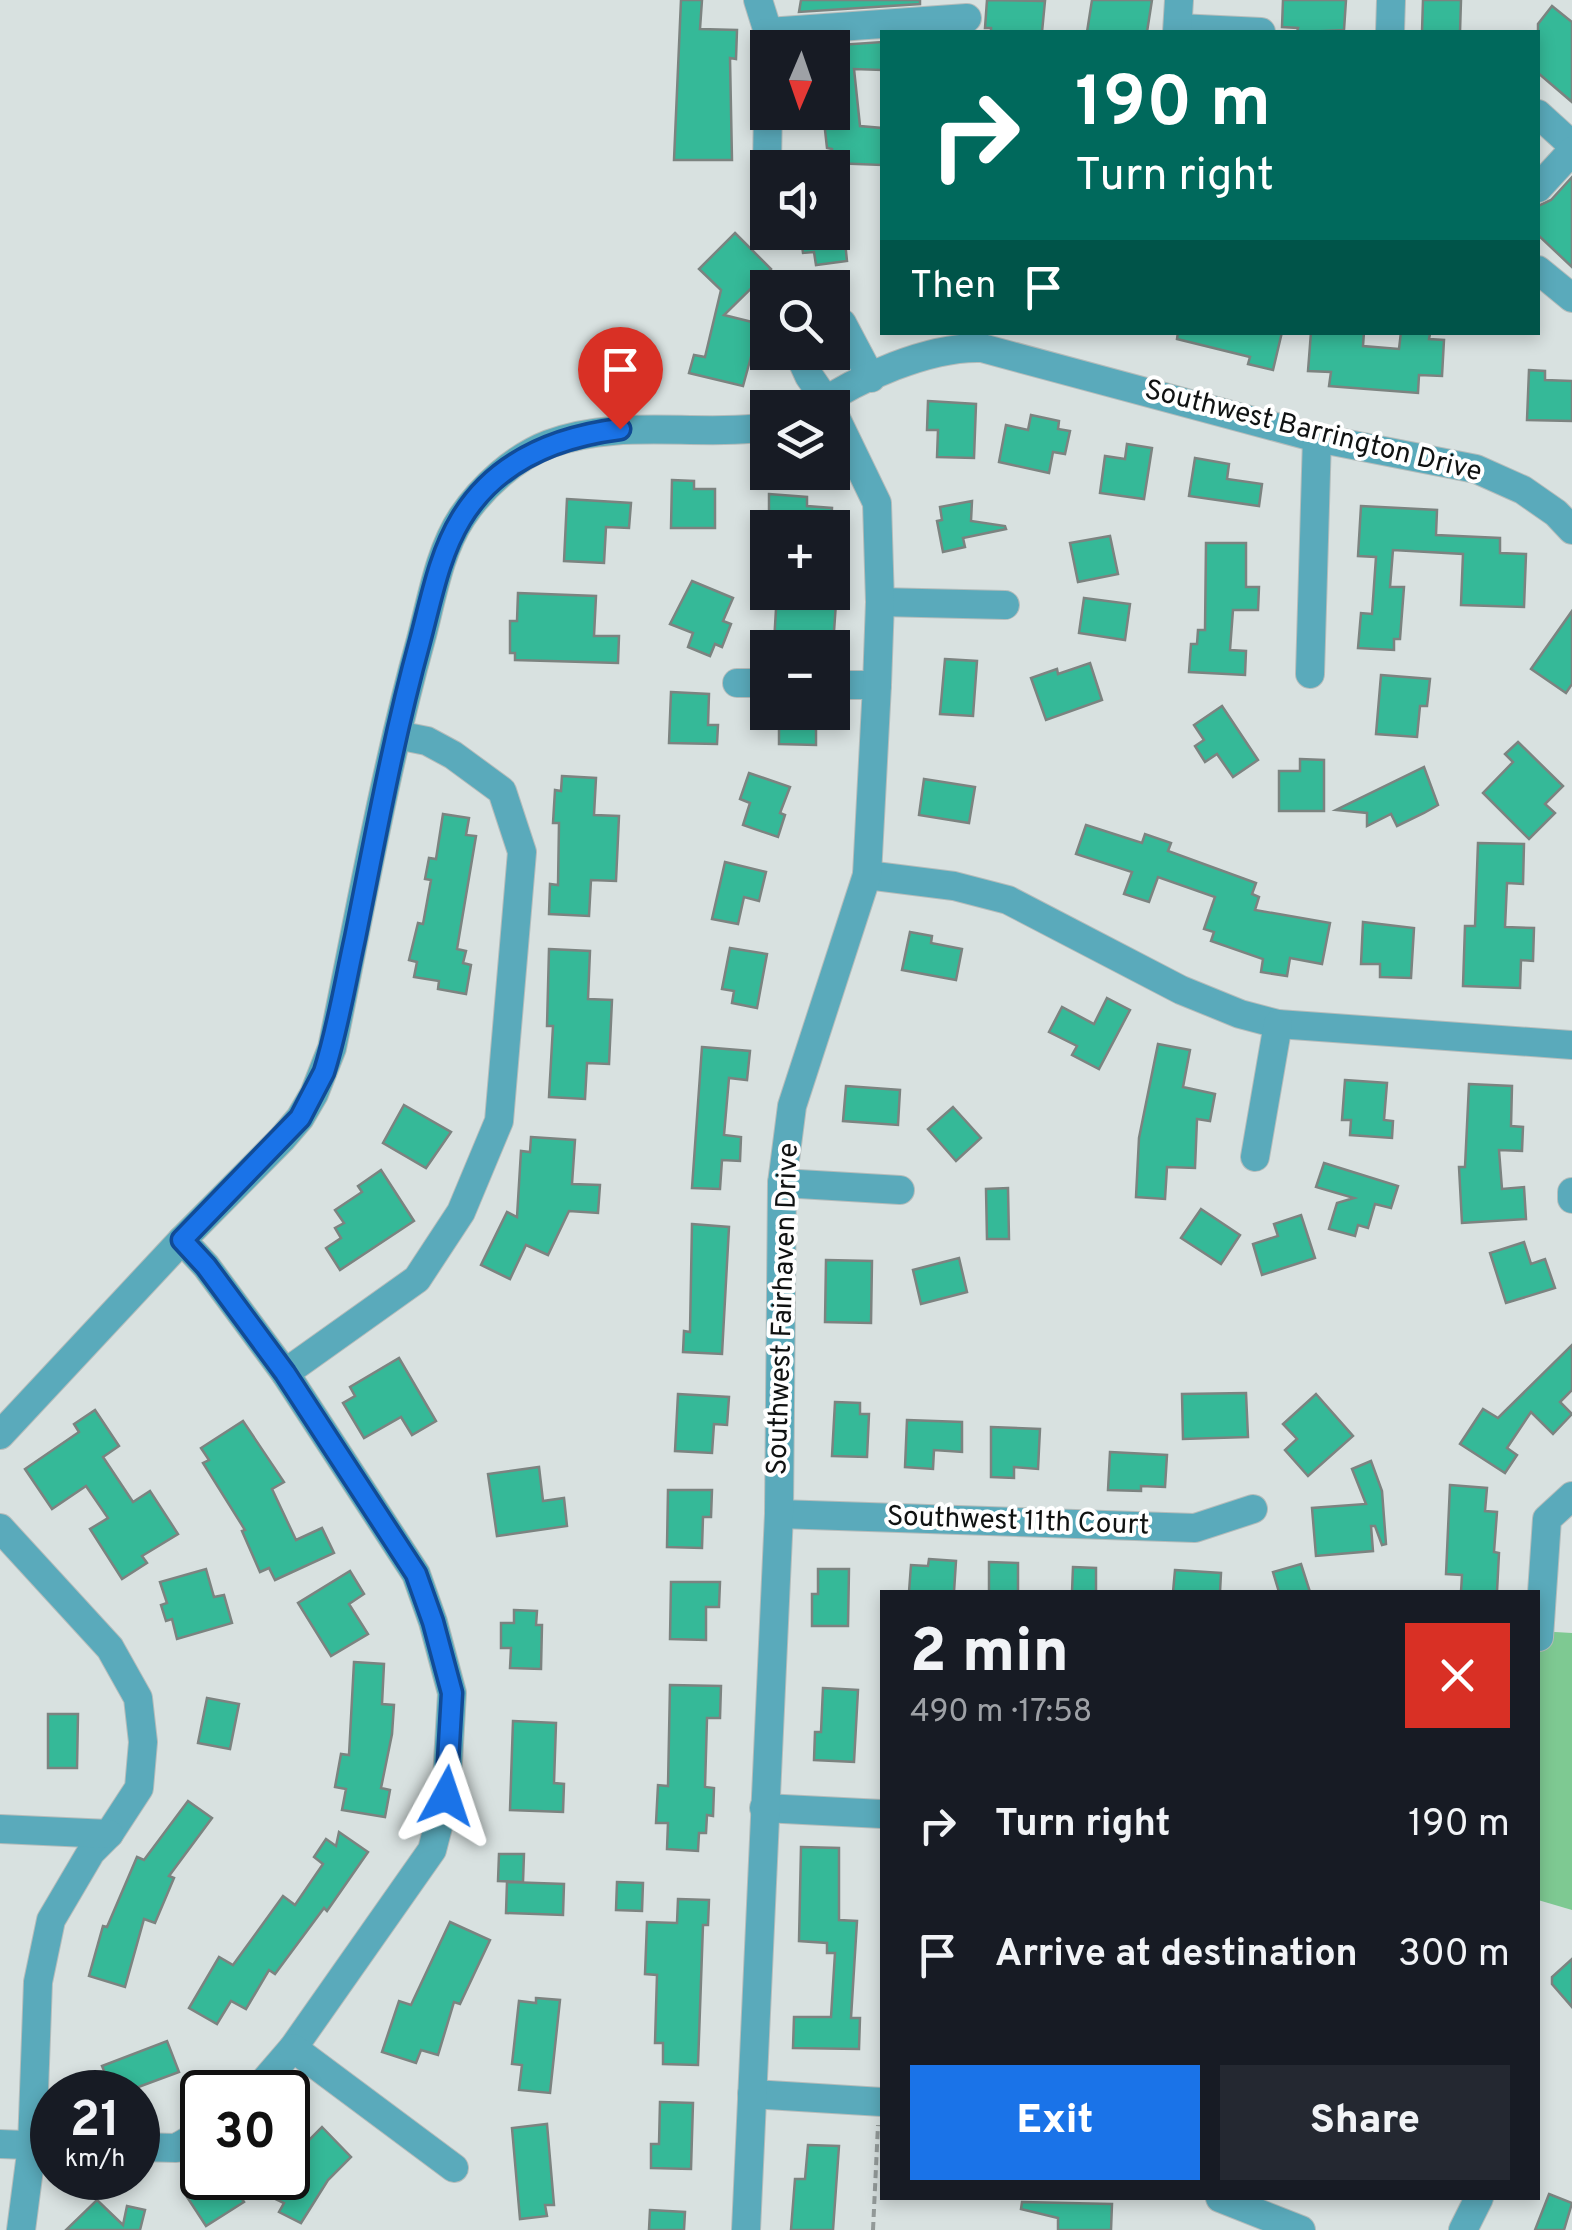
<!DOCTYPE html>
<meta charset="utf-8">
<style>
:root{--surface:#171b24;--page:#242831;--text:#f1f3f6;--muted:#9ea1a6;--accent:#1a73e8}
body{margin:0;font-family:Overpass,sans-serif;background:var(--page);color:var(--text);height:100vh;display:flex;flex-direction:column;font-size:38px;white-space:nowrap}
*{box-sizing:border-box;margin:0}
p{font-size:32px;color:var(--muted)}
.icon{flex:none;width:55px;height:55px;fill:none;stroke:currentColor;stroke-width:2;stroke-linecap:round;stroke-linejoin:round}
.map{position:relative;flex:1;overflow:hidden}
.side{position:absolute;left:880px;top:1590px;width:660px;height:610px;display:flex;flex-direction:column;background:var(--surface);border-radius:0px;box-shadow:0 5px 15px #0003}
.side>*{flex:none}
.guide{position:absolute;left:880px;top:30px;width:660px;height:305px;border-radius:0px;box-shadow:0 5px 15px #0003;background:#00695c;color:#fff;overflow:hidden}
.needle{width:65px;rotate:182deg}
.buttons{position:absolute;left:750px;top:30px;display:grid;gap:20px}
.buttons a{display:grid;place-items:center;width:100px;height:100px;border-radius:0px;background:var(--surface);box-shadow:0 5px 15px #0003;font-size:50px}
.speed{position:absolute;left:30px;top:2070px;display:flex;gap:20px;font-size:50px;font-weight:700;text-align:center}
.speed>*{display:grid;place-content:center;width:130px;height:130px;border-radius:50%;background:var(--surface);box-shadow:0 5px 15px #0003;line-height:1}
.speed small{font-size:25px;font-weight:400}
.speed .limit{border:5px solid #111;border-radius:15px;background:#fff;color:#111}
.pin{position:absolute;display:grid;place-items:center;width:85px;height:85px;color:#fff;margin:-102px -42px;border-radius:50% 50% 50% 0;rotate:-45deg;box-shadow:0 0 10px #0007}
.pin .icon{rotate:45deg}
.me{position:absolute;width:110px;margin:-55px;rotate:5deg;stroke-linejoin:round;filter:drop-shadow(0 0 8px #0008)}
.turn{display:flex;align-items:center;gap:35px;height:210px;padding:0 30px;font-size:45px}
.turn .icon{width:130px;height:130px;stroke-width:2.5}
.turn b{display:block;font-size:70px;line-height:85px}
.then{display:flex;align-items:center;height:95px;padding:0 30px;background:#0003;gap:20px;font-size:38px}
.round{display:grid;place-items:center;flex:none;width:105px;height:105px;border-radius:0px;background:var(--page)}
.head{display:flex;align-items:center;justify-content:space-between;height:170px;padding:0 30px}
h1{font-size:60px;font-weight:800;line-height:75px}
.cta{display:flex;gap:20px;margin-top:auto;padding:20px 30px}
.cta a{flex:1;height:115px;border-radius:0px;background:var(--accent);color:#fff;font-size:40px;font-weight:800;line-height:115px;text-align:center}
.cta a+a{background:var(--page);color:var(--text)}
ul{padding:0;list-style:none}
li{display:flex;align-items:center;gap:30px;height:130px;padding:0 30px}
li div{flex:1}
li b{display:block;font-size:38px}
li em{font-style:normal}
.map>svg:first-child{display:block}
.green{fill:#7ec992}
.building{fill:#35b998;stroke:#7c8380;stroke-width:2.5}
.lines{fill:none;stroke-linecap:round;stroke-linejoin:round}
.minor-casing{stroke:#b4bcbb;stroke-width:30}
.path{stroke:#939a99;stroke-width:4;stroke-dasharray:8 5;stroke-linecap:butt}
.minor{stroke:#5aaabb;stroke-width:28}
.route-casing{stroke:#114b97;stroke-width:25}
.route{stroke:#1a73e8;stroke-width:18}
.labels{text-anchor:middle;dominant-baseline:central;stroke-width:8;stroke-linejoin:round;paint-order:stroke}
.street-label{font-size:28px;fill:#101212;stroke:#fff}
</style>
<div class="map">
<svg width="1572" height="2230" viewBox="0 0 1572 2230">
<rect width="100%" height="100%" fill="#d8e1e0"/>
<path class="green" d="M1538,1631L1572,1633V1910L1538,1900Z"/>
<g class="building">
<path d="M681,0H702L700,29L737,30L736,59L730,58L732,160H674Z"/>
<path d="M801,0H920V4L799,12Z"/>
<path d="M987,0L1045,1L1042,32H991V28H985Z"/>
<path d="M1092,0H1152L1147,32H1087Z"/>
<path d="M1283,0H1346L1344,30L1307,32H1297L1298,28L1282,27Z"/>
<path d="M1423,0H1461L1460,32H1422Z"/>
<path d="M1552,6L1572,22V102L1538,73V24Z"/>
<path d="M882,42V70L854,69L860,126L882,128V165L831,163L832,149L827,148L823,112H832V48L810,47Z"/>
<path d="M1572,177V267L1538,235V206L1551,200Z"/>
<path d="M800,232H844L847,261L816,265L814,252L803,253Z"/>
<path d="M735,233L771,269L724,315L760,324L743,386L689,373L694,355L705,357L721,290L699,269Z"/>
<path d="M1178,332H1282L1273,370L1248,364L1250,357L1177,339Z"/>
<path d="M1311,332H1364L1363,346L1399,349L1401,332L1430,334L1429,339L1444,340L1442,376L1419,375L1418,393L1329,386L1331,372L1308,371Z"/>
<path d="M1529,370L1545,371V380L1572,381V421L1527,420Z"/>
<path d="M928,401L976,404L974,458L937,457L938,430H927Z"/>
<path d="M1031,415L1059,421L1058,429L1070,431L1065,454L1053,452L1049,473L999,462L1006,425L1028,430Z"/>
<path d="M1127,444L1152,448L1144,499L1100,493L1105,456L1125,459Z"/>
<path d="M1195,458L1229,464L1227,479L1262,484L1259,506L1189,496Z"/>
<path d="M672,480L694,481V489H715V528H671Z"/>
<path d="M769,494L807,497V506L832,508L831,528H769Z"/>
<path d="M567,499L631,503L629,528L606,527L604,563L564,561Z"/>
<path d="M972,501L971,521L1005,526L1006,529L963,538L965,547L943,552L937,521L942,520L940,507Z"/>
<path d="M1361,506L1437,510L1436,535L1500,538V553L1526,554L1524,607L1461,605L1463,554L1393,550L1390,587H1404L1400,639H1394V650L1358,648L1361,613L1372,614L1376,557L1358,556Z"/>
<path d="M1110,536L1118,574L1078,582L1070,543Z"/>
<path d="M1206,543H1246V587H1259L1258,610H1233L1230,650L1246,651L1245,675L1189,672L1191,644H1197L1198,630H1205Z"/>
<path d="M692,581L733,598L723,621L731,624L722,647L715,644L710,656L688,647L693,633L670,624Z"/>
<path d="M777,592H817V602L836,603L833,646L774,643Z"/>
<path d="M518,593L596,596L594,636H619L618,663L515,660V653H510V621H517Z"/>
<path d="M1084,598L1130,604L1125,640L1079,633Z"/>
<path d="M1572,611V684L1566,693L1531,669Z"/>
<path d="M945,659L977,661L973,716L940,714Z"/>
<path d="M1090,663L1102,700L1046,720L1031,678L1057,669L1058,674Z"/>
<path d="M1381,675L1430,679L1427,706H1420L1417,737L1376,734Z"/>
<path d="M671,692L709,694L708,725H718L717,744L669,743Z"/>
<path d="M1222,706L1258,760L1233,777L1217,754L1205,762L1195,746L1204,740L1194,725Z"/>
<path d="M779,712H816V745L779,744Z"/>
<path d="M1518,742L1563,786L1545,804L1555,813L1529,839L1483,793L1513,762L1505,754Z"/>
<path d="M1300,759L1324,760V811H1279V771H1300Z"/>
<path d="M1424,767L1438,805L1424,813L1397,826L1391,814L1367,826V813L1336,810Z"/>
<path d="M749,773L790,787L780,813L785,815L778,837L743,825L750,803L740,799Z"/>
<path d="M562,776L596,778L594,815L619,816L616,881L591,880L589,916L549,914L550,884L558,885L559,823H553L555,790L561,791Z"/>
<path d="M924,779L975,787L969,823L919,815Z"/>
<path d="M443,814L469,818L466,835L476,836L457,949L466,951L463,963L471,965L466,994L438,989L439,981L414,977L417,962L409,960L418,923L423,924L431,880L425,879L429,858L436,859Z"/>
<path d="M1086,825L1142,843L1145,834L1171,843L1168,851L1256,883L1252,894L1259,897L1255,910L1330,923L1322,964L1290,958L1287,976L1261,972L1263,959L1211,941L1214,932L1204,929L1215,897L1158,877L1149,902L1124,894L1132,872L1076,854Z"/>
<path d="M1478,843L1524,844L1523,884L1507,883L1505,927L1534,928L1533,961L1521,960L1520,988L1463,986L1465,926H1475Z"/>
<path d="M725,862L766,872L759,901L744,897L738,924L712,919Z"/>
<path d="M1363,922L1414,928L1411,978L1380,977V964H1361Z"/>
<path d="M910,932L932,936L931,943L962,949L956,980L902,970Z"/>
<path d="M730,948L767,954L757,1008L732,1003L734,991L722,989Z"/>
<path d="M549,949L590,951L588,999L612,1000L609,1064L587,1063L585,1099L549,1097L553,1026H547Z"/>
<path d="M1107,998L1130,1010L1099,1069L1072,1055L1077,1046L1049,1032L1062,1007L1094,1024Z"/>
<path d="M1158,1044L1190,1050L1183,1087L1215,1094L1210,1121L1197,1119L1195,1168L1167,1167L1165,1199L1136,1197L1139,1138Z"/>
<path d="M702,1047L750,1051L747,1080L729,1078L724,1135L741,1137L740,1161L722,1160L720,1189L692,1188Z"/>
<path d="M1345,1080L1387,1083L1384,1120L1393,1121L1392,1138L1350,1135L1351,1120H1342Z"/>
<path d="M1469,1084L1512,1086L1511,1126L1523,1127L1522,1151L1499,1150L1502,1189L1524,1187L1526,1219L1462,1223L1459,1167H1465Z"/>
<path d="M846,1086L900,1090L898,1125L843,1121Z"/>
<path d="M404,1105L451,1132L426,1168L383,1143Z"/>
<path d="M953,1107L981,1138L956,1161L928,1129Z"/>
<path d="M531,1137L575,1140L572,1184L600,1185L598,1213L569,1211L548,1255L526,1245L510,1279L481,1265L507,1212L517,1217L521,1151L530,1152Z"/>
<path d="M1324,1163L1398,1186L1391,1208L1375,1204L1368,1228L1358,1225L1355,1236L1329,1229L1337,1203L1354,1198L1316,1187Z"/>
<path d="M381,1170L414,1221L340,1270L326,1248L341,1238L335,1228L344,1223L335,1210L362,1192L358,1186Z"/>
<path d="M1008,1188L1009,1239H987L986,1189Z"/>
<path d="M1201,1209L1240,1235L1221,1264L1181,1238Z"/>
<path d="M1301,1215L1315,1258L1262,1275L1253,1244L1278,1236L1274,1224Z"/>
<path d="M692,1224L729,1227L722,1354L683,1352L684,1331L690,1332Z"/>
<path d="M1524,1242L1531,1264L1545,1259L1555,1288L1506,1303L1490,1253Z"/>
<path d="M959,1258L967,1292L921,1304L913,1270Z"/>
<path d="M826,1260L872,1261L871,1323L825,1322Z"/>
<path d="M1572,1345V1390L1560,1402L1572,1414L1553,1434L1531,1412L1507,1448L1517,1455L1505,1473L1460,1444L1483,1409L1498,1418Z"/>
<path d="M399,1358L436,1421L412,1435L401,1417L364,1438L343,1403L355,1396L350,1387Z"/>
<path d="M1246,1393L1248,1437L1183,1439L1182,1394Z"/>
<path d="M678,1394L729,1397L727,1425L714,1424L712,1453L675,1451Z"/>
<path d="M1316,1394L1353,1436L1308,1476L1285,1450L1297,1439L1283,1424Z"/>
<path d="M835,1402L860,1403V1414H869L867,1457L832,1456Z"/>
<path d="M95,1410L119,1446L103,1457L133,1502L150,1491L178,1534L142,1556L147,1563L122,1579L90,1529L108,1518L86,1486L52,1509L25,1469L79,1432L74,1424Z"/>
<path d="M907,1420L962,1422V1452L934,1450L933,1469L905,1467Z"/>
<path d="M243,1421L284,1482L272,1489L296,1540L322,1528L334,1553L275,1580L269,1568L260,1572L242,1531L245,1530L203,1463L209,1460L201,1448Z"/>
<path d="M991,1427L1040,1429L1038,1469L1014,1467V1478L991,1477Z"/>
<path d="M1110,1452L1167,1455L1165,1487L1141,1486V1491L1108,1490Z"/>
<path d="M1371,1461L1382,1491L1386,1544L1382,1545L1375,1526H1371L1373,1551L1316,1556L1312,1508L1366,1504L1352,1469Z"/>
<path d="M539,1467L543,1501L564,1498L567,1526L497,1536L488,1474Z"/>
<path d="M1450,1485L1487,1488L1485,1511L1497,1512L1494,1552L1499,1553L1497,1592H1461L1462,1575L1446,1574Z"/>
<path d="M668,1490H712L711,1517H703L702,1548L667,1547Z"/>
<path d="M929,1559L956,1561L954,1592H909L911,1565L928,1566Z"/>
<path d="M989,1562L1018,1563V1592H989Z"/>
<path d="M1301,1564L1310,1592H1279L1273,1572Z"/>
<path d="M1073,1567L1096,1568V1592H1072Z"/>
<path d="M206,1569L214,1597L224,1595L232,1623L177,1639L172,1619L166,1621L161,1605L167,1603L160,1582Z"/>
<path d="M818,1569H849L848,1626H812V1594H818Z"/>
<path d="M1175,1570L1221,1573L1220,1592H1173Z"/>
<path d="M350,1571L364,1594L349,1604L368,1634L331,1656L298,1603Z"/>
<path d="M671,1582H720L719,1607H706V1640L670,1639Z"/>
<path d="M514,1610L537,1611L536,1625H542L541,1669L510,1668L511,1648H501V1623H514Z"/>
<path d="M354,1662L384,1664L382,1704L394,1705L392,1734L381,1788L390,1790L385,1817L342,1810L346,1789L335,1787L341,1754L349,1755Z"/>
<path d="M670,1685L721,1686L720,1718H707L705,1787L714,1788L713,1816L707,1815L706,1833H699L698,1851L667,1849L668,1823H656L658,1785L668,1786Z"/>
<path d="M823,1688L858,1690L854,1762L814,1760L815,1732H821Z"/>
<path d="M207,1698L239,1704L230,1749L198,1743Z"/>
<path d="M48,1714H78L77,1768H48Z"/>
<path d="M513,1721L556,1723L554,1783L564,1784L563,1812L510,1810Z"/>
<path d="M188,1801L212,1818L169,1876L174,1878L155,1923L144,1919L125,1987L89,1976L103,1926L107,1927L137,1857L144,1860Z"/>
<path d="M339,1832L368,1852L327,1911L324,1908L275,1974L269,1970L246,2009L231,2001L217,2024L189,2008L219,1957L233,1965L283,1896L295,1905L323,1864L314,1857L326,1839L336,1846Z"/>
<path d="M801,1847L839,1848V1920L857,1921L851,2018H860L859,2049L793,2048L794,2017H831L835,1953H827V1943L799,1941Z"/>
<path d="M499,1854H524L523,1882L498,1881Z"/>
<path d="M507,1882L564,1884L563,1915L506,1913Z"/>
<path d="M617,1882L643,1883L642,1911L616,1910Z"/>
<path d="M678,1899L709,1900L708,1925H703L698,2065L663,2064V2043H655L657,1975L645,1974L647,1922L677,1923Z"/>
<path d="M450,1922L490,1940L460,2004L454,2002L438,2055L421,2050L416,2063L382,2052L399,2001L411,2005Z"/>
<path d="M1572,1959V2007L1552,1984V1977Z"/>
<path d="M536,1998L560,2000L550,2093L519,2090L522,2065L512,2064L519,2001L536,2003Z"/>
<path d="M167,2041L179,2072L125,2092H113L102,2066Z"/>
<path d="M660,2102L693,2103L691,2169L651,2168V2144H659Z"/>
<path d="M547,2124L554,2205H545L547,2216L520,2219L512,2128Z"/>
<path d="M322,2127L351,2157L328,2180L301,2223L279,2212L284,2203L269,2196L278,2178H288V2161Z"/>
<path d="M808,2145L839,2146L833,2230H791L795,2179H805Z"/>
<path d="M218,2178H227L244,2202L206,2226L187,2197Z"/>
<path d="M1549,2194L1572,2203L1564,2230H1535Z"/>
<path d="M97,2200L123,2225L127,2206L145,2210L140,2230H66Z"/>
<path d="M1022,2202L1112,2204L1111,2230H1058V2218L1021,2209Z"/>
<path d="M650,2210L685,2212L684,2230H649Z"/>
</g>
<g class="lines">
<g class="minor-casing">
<g id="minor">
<path d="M758,0L768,32V47"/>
<path d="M1178,28L1261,32"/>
<path d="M768,32L967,18"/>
<path d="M1177,32L1179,0"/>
<path d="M1390,32L1391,0"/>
<path d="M1538,114L1572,145"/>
<path d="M767,165L768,109"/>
<path d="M1538,188L1572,151"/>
<path d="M1538,270L1572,298"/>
<path d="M832,317L842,323L871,378"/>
<path d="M798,352L809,376L831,408"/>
<path d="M814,408C858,378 929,346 982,348L1317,438L1476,469L1523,490L1556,513L1572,530"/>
<path d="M880,602L1005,605"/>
<path d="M1310,674L1317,438"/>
<path d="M737,683H768"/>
<path d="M832,685H877"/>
<path d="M867,875L954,886L1008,900L1181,990L1240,1014L1278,1024L1572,1045"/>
<path d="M1255,1157L1278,1024"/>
<path d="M782,1183L900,1190"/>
<path d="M1572,1192V1199"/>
<path d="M182,1240L206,1266L285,1373L416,1574L433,1622L452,1693L446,1796L432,1850L293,2048L255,2092"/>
<path d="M285,1373L417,1279L461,1212L499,1121L522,852L502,791L453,755L427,741L397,735"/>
<path d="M0,1435L182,1240L282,1139L300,1118L314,1094L332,1048C360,912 384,773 421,639C432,598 439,552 462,517C482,487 515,457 549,444C620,418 694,437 768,427"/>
<path d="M779,1514L1195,1528L1253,1509"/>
<path d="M0,1528L110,1648L138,1698L143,1742L139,1788L109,1834L91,1852L51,1920L38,1982L32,2146L21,2230"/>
<path d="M1539,1637L1547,1519L1572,1496"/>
<path d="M764,1808L882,1814"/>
<path d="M0,1829L109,1834"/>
<path d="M293,2048L454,2168"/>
<path d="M752,2094L882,2102"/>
<path d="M0,2144L52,2146"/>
<path d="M138,2147L176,2148L202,2133"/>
<path d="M1220,2198L1301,2230"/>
<path d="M746,2230L779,1514L782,1183L792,1106L867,875L877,685L880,602L877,503L832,410"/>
<path d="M1463,2230L1479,2198"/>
</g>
</g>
<path class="path" d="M873,2230L878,2125"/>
<use href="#minor" class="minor"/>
</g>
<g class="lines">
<g class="route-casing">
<path id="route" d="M446,1796L452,1693L433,1622L416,1574L285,1373L206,1266L182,1240L300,1118L324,1072C338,1028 345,983 355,938C375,839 393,739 420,641C431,600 439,555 461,519C496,461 556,437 620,429"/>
</g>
<use href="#route" class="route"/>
</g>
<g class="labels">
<g class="street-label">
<text transform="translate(1313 432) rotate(14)">Southwest Barrington Drive</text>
<text transform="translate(784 1309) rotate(-88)">Southwest Fairhaven Drive</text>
<text transform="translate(1018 1522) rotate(2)">Southwest 11th Court</text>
</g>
</g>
</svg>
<div class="buttons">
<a><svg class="needle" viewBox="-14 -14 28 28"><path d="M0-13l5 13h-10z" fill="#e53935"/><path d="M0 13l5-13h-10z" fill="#9ea1a6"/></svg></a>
<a><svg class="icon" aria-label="sound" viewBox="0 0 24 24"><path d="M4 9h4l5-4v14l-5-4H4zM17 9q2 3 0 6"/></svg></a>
<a><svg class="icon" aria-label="search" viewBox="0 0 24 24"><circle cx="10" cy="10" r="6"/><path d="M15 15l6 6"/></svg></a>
<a><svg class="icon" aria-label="layers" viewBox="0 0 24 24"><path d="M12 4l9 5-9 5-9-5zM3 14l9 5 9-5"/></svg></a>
<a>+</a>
<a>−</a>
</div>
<div class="speed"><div>21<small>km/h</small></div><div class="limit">30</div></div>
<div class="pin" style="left:620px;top:429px;background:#d93025"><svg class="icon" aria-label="arrive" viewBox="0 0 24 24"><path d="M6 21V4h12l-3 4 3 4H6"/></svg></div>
<svg class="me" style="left:446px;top:1796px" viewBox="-20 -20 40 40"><path d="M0-17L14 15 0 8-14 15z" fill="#1a73e8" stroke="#fff" stroke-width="4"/></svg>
<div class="guide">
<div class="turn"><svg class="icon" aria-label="right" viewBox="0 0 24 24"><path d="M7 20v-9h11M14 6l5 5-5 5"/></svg><div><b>190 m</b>Turn right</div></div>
<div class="then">Then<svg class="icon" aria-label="arrive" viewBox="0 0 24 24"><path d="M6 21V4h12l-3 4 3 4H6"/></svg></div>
</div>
<section class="side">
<div class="head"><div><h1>2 min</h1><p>490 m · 17:58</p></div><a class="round" style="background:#d93025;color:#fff"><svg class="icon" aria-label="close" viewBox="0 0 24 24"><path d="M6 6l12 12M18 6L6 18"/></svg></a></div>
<ul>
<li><svg class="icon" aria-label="right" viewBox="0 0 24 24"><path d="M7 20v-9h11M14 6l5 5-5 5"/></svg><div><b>Turn right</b></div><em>190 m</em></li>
<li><svg class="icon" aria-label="arrive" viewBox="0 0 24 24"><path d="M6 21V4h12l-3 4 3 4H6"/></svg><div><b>Arrive at destination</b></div><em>300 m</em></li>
</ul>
<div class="cta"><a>Exit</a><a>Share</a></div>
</section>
</div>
